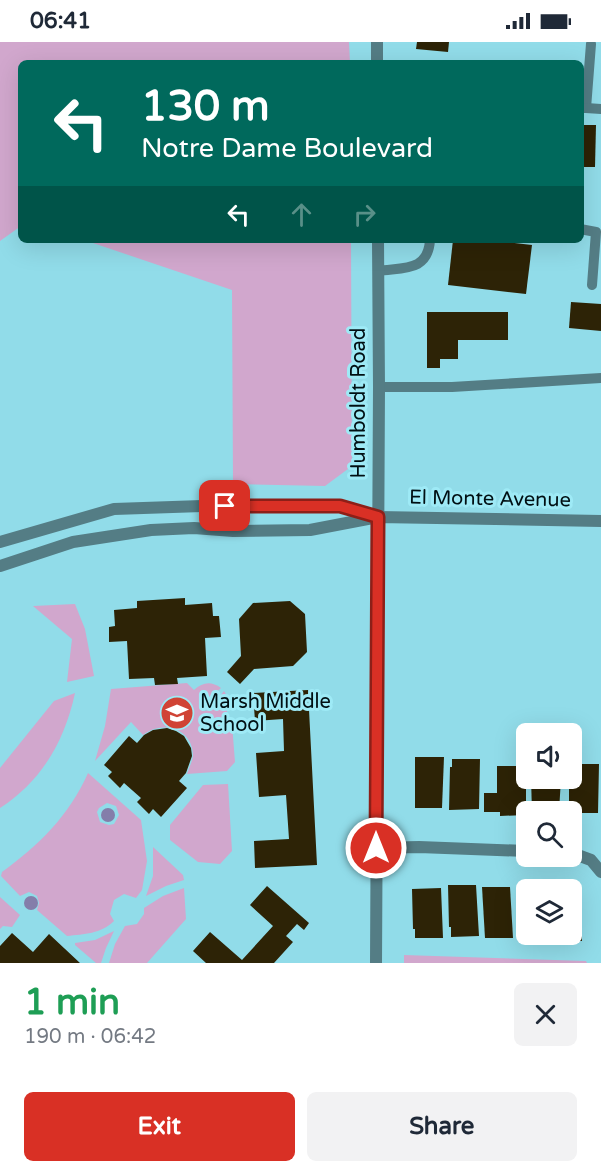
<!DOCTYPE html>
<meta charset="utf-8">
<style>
:root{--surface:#fff;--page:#f2f2f3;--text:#1f2937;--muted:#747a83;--accent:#d93025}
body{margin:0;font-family:"Varela Round",sans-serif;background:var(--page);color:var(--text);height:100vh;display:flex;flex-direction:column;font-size:22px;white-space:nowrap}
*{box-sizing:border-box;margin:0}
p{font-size:20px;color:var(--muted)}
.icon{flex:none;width:33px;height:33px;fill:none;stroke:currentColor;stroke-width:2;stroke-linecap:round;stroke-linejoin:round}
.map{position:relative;height:921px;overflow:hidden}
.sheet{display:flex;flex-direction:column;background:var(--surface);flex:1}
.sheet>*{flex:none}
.guide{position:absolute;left:18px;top:18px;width:566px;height:183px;border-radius:9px;box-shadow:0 6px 24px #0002;background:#00695c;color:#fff;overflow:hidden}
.fabs{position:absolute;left:516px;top:681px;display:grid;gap:12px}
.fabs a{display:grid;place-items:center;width:66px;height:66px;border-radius:9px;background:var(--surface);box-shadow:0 6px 24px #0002;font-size:30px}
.pin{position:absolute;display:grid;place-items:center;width:51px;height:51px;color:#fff;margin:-26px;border-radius:12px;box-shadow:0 3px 9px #0006}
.me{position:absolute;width:66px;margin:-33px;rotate:0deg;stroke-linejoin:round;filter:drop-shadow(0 0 4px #0008)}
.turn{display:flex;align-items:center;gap:21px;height:126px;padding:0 24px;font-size:27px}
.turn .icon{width:78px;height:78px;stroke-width:2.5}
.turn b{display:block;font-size:42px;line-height:51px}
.lanes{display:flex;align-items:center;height:57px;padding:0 24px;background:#0003;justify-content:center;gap:30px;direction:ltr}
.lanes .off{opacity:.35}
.round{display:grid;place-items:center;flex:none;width:63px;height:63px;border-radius:9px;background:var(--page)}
.headline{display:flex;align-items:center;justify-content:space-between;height:102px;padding:0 24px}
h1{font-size:36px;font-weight:800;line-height:45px;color:#1e9e55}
.action{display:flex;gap:12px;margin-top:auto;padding:12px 24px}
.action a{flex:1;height:69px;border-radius:9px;background:var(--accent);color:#fff;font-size:24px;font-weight:800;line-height:69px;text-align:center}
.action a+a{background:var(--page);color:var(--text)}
.status{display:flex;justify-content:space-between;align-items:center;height:42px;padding:0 30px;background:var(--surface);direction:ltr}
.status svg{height:16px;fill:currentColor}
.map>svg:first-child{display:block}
.green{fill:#d1a7cd;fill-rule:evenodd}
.building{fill:#2d2306}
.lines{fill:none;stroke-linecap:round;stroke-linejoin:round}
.lane{stroke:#547d85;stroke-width:10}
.street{stroke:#547d85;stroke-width:12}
.tree{fill:#847eaa}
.route-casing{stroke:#8d1f18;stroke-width:15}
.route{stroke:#d93025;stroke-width:10}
.labels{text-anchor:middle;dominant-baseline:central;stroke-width:6;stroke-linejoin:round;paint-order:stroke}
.street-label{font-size:20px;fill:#000f13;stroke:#9eeaf6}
.poi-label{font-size:20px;fill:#000f13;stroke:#9eeaf6;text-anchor:start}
</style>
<div class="status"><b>06:41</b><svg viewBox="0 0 49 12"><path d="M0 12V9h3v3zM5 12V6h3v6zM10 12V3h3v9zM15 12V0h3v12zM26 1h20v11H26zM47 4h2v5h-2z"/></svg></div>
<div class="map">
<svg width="601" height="921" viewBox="0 0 601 921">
<rect width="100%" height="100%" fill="#91dce9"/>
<g class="green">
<path d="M0,0H349L350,21H21V184L0,199Z"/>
<path d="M84,198H351L352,424L325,444L233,442L232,248Z"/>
<path d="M75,562L85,587L94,634L67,640L72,597L33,564Z"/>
<path d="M187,641L194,648C203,640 211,639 221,646L203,663L204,669L209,668L224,649C230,658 230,666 224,675L232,682L235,720L227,729L187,732C189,726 192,720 193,714C193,686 162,678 143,693L131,680L95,719L105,684L111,647Z"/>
<path d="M75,651C65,698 42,739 0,766V726L54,659Z"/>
<path d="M88,731L141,778L147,819L142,848L136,856L124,852L114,858L110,872L114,879C101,892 84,892 67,894L37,868L39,861L37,854L29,850L20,854L1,834L2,830C39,803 69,774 88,731ZM107,761L116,764L119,773L114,782L109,783L100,780L97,770L99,766Z"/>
<path d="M228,742L232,809L220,822L198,820L170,798V783L203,743Z"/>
<path d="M153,805L183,833L184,838L166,844L146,854L153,834Z"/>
<path d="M184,846L186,877L147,921H109L115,902L125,884L137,882L144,872V866L163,854Z"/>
<path d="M0,855L20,873L12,885L3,884L0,887Z"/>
<path d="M114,889L106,906L101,921H96L75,903V901L95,898Z"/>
<path d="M404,913L586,919L587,921H404Z"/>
</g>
<g class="building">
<path d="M417,0H449L448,10L416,7Z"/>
<path d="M580,83H596L595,125H580Z"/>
<path d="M453,198H487L532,203L526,252L448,243Z"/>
<path d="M571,260L601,262V289L569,286Z"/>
<path d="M427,270H508V298H458V317H440V326H427Z"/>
<path d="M185,556V563L212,561L213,574H219L221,595L205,596L207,634L177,636L178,642L155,643L154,636L129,637L127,599L109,600V585L115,584L114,568L137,566V559Z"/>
<path d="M290,559L305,572L307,610L293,624L254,627L240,642L227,630L241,614L239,577L253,561Z"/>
<path d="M308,648L317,823L255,826L254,799L289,797L286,753L259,755L256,711L284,709L283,677L255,679L253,651Z"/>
<path d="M167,686L176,689L184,694L191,706L192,714L186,731L179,739L187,746L161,775L153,767L149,772L137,760L141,756L124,741L120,746L108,734L112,730L104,723L129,694L137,701L144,693L153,688Z"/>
<path d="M415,715H444L442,766H415Z"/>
<path d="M452,717H480L479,767L449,768L450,725H452Z"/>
<path d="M572,722H599L598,771H572V770H569V738H572Z"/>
<path d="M497,724H526V773L500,774V770H484V751H497Z"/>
<path d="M531,736H561L559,770H532Z"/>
<path d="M448,843H476L479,894L451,895V885H449Z"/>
<path d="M267,844L309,881L304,888L297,882L286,894L293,900L274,921H206L193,909L210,890L242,918L273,884L250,863Z"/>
<path d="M482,845H510L513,896H485Z"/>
<path d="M441,846L443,896H415V887H413L412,847Z"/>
<path d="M516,846H526V892H547V897H519V888H517Z"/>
<path d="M572,849H579L582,899H554V892H572Z"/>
<path d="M12,891L33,910L49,892L80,921H0V904Z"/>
</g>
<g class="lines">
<g class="lane">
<path d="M580,66H586L591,2"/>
<path d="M586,66L601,67"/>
<path d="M580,187L596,190L592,243"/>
<path d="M378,229C403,225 428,230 430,198"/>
<path d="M379,345H452L601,336"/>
</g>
<g class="street">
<path d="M377,0V21"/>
<path d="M0,500L114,467L202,464H340L374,474"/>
<path d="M0,524L73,500L151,488L194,486L233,489L310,488L378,475L601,479"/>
<path d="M376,806L419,805L526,809"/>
<path d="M572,811L591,818L601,830"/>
<path d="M376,921L379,345L378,198"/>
</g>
</g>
<g class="tree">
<circle cx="108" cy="773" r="7"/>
<circle cx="31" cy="861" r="7"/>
</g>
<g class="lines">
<g class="route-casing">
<path id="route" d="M225,464H340L378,475L376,806"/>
</g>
<use href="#route" class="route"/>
</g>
<defs>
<g id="school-disc" transform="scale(1.725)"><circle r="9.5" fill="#d04335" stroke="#9eeaf6"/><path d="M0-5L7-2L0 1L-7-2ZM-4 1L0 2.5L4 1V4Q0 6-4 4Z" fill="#fff"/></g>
</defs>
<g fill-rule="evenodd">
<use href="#school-disc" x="177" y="671"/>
</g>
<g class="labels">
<g class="street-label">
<text transform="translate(359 361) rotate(-90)">Humboldt Road</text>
<text transform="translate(490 457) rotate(1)">El Monte Avenue</text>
</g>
<g class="poi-label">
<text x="200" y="660">Marsh Middle<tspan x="200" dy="23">School</tspan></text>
</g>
</g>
</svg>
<div class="fabs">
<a><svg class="icon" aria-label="sound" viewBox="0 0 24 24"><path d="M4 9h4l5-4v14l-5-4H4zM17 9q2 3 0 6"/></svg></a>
<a><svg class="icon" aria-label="search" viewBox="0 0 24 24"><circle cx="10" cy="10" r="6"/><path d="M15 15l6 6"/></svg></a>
<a><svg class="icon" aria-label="layers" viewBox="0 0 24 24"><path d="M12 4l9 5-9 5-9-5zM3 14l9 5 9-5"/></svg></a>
</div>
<div class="pin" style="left:225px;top:464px;background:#d93025"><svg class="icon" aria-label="arrive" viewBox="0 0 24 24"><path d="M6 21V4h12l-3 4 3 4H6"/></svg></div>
<svg class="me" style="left:376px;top:806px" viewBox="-20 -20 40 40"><circle r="17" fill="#d93025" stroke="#fff" stroke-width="3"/><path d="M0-11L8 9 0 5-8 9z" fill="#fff"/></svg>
<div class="guide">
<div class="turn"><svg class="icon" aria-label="left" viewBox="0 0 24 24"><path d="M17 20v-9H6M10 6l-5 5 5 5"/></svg><div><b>130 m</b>Notre Dame Boulevard</div></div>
<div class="lanes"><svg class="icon" aria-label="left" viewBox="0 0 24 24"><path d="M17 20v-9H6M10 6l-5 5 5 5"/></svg><svg class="icon off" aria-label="ahead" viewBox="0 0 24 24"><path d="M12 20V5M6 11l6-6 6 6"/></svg><svg class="icon off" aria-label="right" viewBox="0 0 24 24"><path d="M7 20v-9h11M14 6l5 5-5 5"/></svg></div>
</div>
</div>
<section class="sheet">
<div class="headline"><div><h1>1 min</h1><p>190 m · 06:42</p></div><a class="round"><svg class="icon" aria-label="close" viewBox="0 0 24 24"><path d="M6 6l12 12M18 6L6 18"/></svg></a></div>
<div class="action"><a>Exit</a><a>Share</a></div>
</section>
